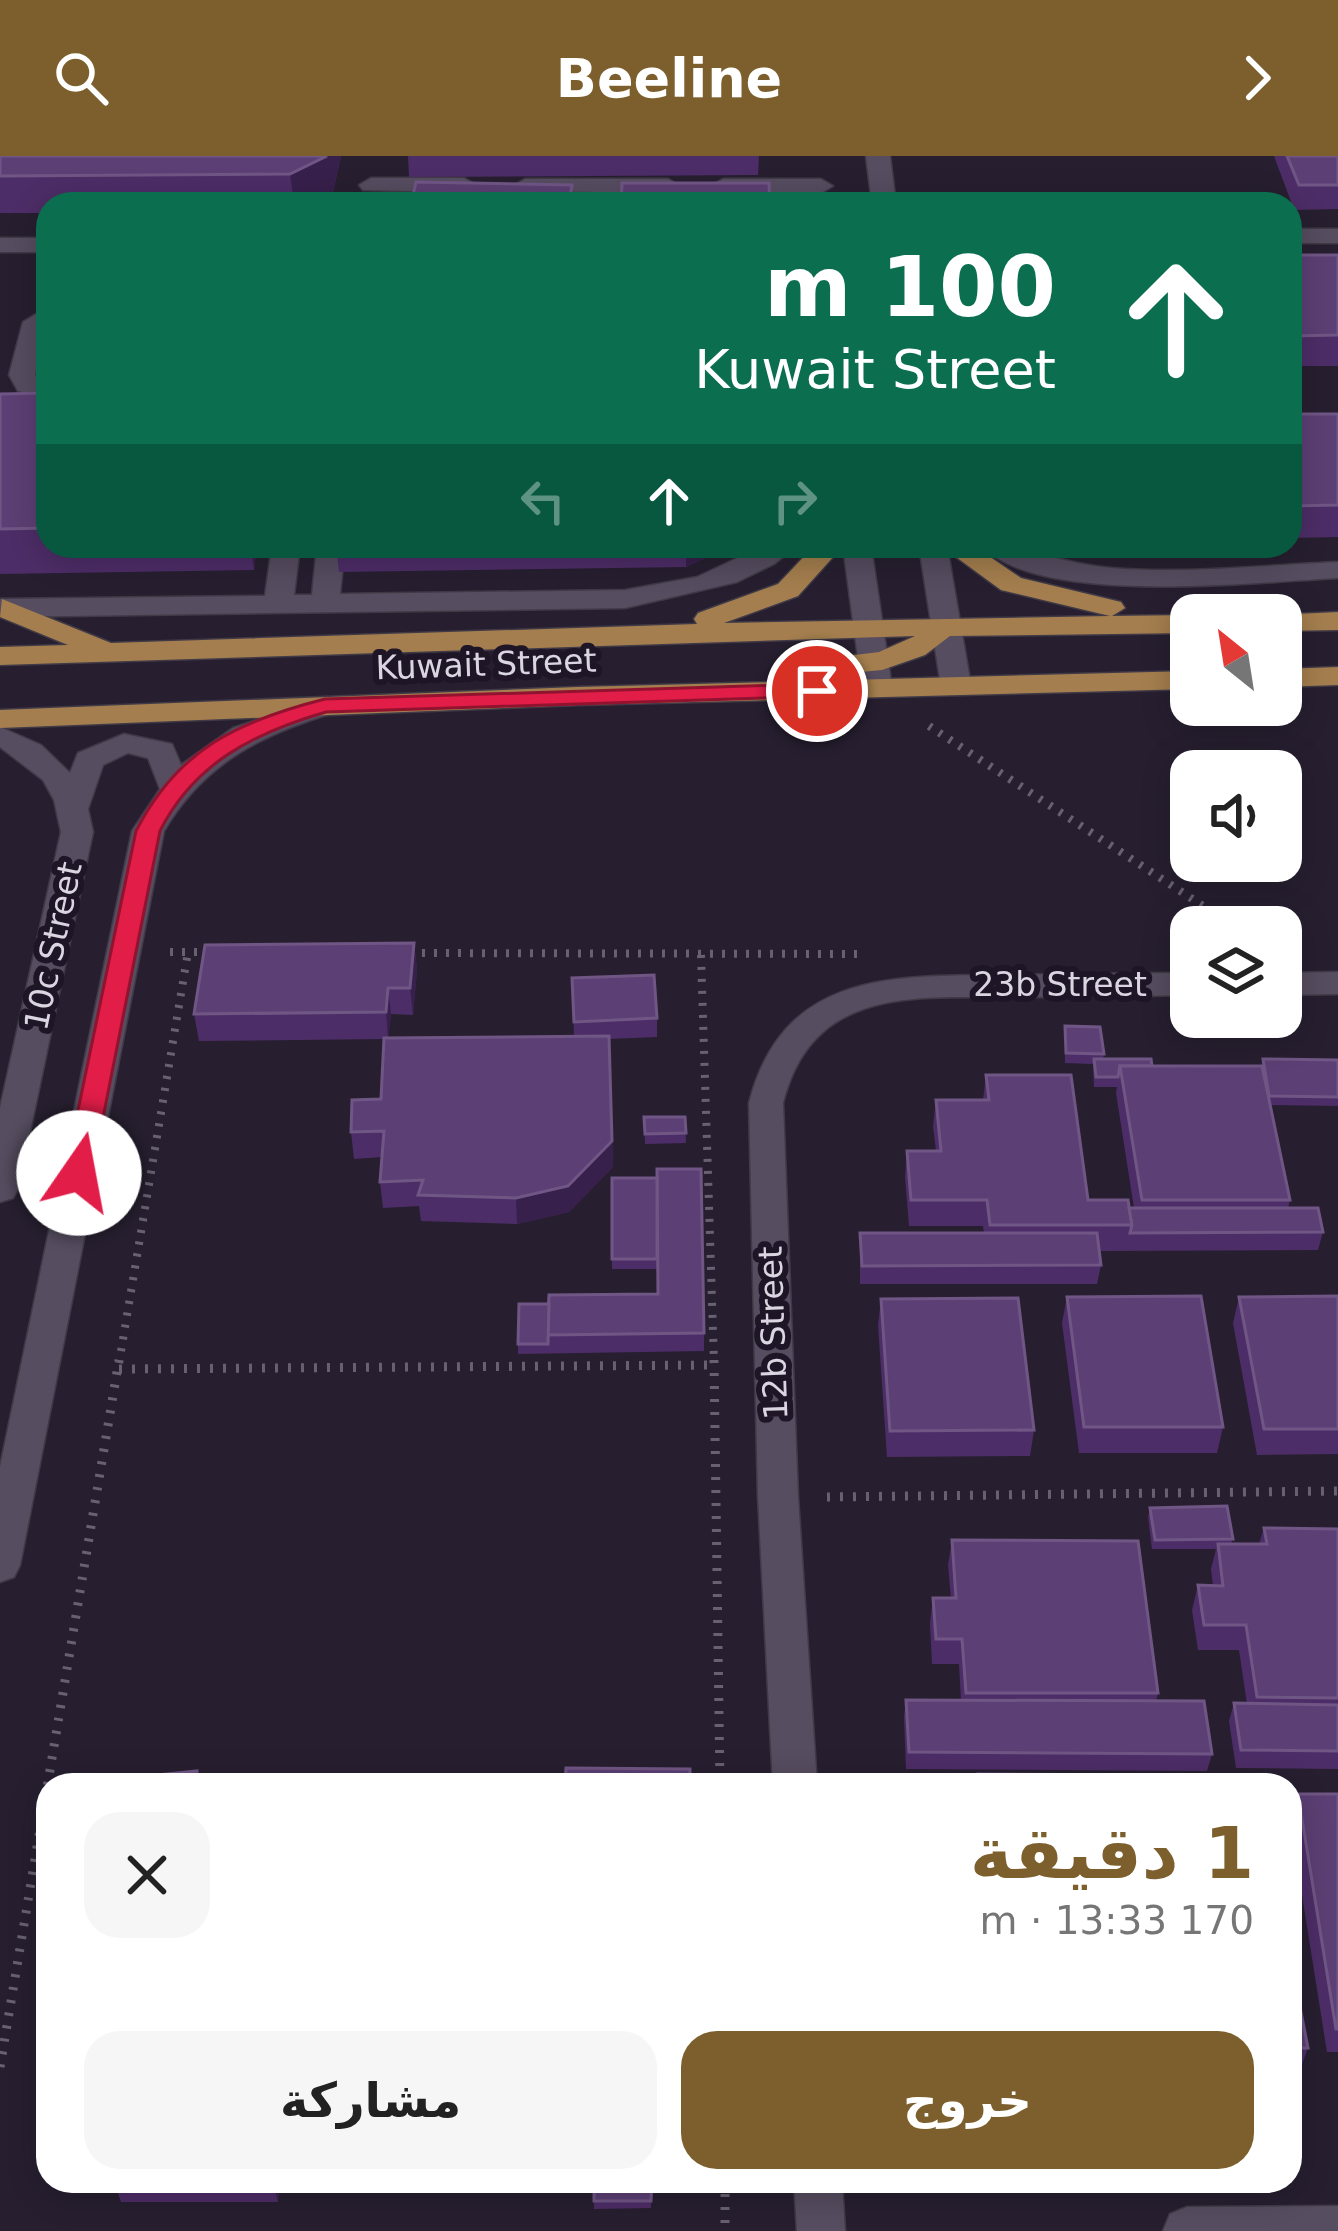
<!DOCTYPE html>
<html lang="ar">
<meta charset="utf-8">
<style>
:root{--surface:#fff;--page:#f6f6f6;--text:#222;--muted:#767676;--accent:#7c5f2c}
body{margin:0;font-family:"DejaVu Sans",Cairo,sans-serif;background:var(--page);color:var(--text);direction:rtl;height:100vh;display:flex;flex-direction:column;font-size:45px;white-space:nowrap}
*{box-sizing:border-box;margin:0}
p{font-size:39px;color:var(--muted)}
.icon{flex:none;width:66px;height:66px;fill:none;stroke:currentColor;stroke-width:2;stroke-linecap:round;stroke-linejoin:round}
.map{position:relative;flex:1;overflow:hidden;direction:ltr}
.sheet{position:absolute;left:36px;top:1617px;width:1266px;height:420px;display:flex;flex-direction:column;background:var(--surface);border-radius:36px;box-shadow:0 6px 30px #0003;direction:rtl}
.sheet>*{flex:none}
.hud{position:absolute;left:36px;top:36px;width:1266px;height:366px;border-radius:36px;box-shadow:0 6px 30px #0003;direction:rtl;background:#0b6e4f;color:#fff;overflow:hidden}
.needle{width:78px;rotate:330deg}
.controls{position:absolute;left:1170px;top:438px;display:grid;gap:24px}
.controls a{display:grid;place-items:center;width:132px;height:132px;border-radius:24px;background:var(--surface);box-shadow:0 6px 30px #0003;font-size:60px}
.pin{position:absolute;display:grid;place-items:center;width:102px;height:102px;color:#fff;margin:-51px;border:6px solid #fff;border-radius:50%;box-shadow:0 3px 12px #0007}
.me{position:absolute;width:132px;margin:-66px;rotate:12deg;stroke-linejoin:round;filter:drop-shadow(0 0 9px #0008)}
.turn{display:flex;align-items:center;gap:42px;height:252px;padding:0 48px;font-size:54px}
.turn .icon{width:156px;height:156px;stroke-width:2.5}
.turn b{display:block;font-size:84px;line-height:102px}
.lanes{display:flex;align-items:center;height:114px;padding:0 48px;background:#0003;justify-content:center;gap:60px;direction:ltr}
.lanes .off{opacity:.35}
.round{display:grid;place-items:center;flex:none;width:126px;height:126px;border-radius:36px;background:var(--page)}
.summary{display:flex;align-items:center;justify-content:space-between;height:204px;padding:0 48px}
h1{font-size:72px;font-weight:700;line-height:90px;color:var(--accent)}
.primary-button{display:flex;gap:24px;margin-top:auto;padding:24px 48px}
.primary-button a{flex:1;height:138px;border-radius:36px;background:var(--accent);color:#fff;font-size:48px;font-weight:700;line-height:138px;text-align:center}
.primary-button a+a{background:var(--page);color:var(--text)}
header{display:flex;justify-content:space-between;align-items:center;height:156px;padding:0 48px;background:var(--accent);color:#fff;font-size:54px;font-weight:700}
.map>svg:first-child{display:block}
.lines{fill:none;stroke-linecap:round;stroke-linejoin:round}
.minor-casing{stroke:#403a47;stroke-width:3}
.major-casing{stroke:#403a47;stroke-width:3}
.path-far1{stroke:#686171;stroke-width:8;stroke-dasharray:3 9;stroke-linecap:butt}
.path{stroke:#686171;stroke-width:9;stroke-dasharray:3 10;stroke-linecap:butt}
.minor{fill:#564d60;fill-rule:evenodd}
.major{fill:#a47e4e;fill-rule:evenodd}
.wall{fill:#4d2d67}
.shaded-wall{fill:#37204c}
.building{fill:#5c3f74;stroke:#705685;stroke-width:3}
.route{fill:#e11d48;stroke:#92132f;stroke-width:3}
.labels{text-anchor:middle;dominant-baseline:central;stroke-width:12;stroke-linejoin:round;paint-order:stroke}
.street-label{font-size:33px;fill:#dad5e1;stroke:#1e1626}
</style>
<header><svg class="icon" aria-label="forward" viewBox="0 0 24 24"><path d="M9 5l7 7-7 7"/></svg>Beeline<svg class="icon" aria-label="search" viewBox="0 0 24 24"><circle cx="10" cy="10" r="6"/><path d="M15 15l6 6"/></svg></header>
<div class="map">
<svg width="1338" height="2075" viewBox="0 0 1338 2075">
<rect width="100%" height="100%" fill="#271f30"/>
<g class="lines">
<g class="minor-casing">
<g id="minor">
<path d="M866,0H890L896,48H872Z"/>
<path d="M371,22H464L476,29L464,36L363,34L359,29Z"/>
<path d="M525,23H668L680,30L668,37L517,35L513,30Z"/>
<path d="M723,23H821L833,30L821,37L715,35L711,30Z"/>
<rect x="1290" y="73" width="48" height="14"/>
<rect x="0" y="82" width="48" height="14"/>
<path d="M48,151L35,219L48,226V242L18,235L9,219L23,166Z"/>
<path d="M272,390H300L294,439H312L317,390H345L340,438L625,434L697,421L763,390H796L774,408L737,426L625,452L0,461V443L265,440Z"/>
<path d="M843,390H871L892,532L888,538H866L862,532Z"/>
<path d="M919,390H947L971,530L967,536L956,539L941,530Z"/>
<path d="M983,390C1027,390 1067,409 1112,412C1187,418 1263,409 1338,406V422C1260,426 1037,451 983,390Z"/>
<path d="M325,541L340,550L336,556C262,578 204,607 164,675L20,1409L14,1421L0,1426V1311L132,675L160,633L148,602L128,597L103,609L88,653L93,676L18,1033L13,1042L0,1046V952L61,676L54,644L43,624L0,591V571L41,589L70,617L78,597L124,578L172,588L181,609L233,572Z"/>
<path d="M1338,816V838L1281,839V817Z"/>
<path d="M1191,817V839C1133,840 1074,841 1016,841C918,842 813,828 783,947L798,1341L817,1629H773L758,1341L749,947C783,814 894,820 1008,819C1069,818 1130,817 1191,817Z"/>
<path d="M794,2025H842L845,2075H797Z"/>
<path d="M1338,2050V2075H1163L1170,2058L1187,2051Z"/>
</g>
</g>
<g class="major-casing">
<g id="major">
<path d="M814,390H843L798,440L724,467L1110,460L1001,434L941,390H974L1021,422L1121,446L1125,452L1112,460L1191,459V477L950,480L925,499L882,514L808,521L793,512L798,506L879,496L915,480L0,509V491L68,489L0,461L2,443L111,487L697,468L694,463L698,457L778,428Z"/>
<path d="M1338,456V474L1281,475V459H1274Z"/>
<path d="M1338,511V529L1281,531V513Z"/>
<path d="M1191,515V533L577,549L0,572V554L577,531Z"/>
</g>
</g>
<g class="path-far1">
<path d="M929,570L1235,771"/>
<path d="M170,796H209"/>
<path d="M410,797L857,798"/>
<path d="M701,799L714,1207"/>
<path d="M119,1207L188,796"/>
</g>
<g class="path">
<path d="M714,1204L720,1629"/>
<path d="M119,1213L714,1209"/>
<path d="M827,1341L1338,1335"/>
<path d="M0,1911L119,1204"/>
<path d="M725,2025V2075"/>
</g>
<use href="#minor" class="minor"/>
<use href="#major" class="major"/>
</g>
<g class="wall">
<path d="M0,0H341L333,36L309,48H48V57H0Z"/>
<path d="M408,0H759L758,19L409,21Z"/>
<path d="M1274,0H1338V53L1294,54Z"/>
<rect x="1290" y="99" width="48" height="111"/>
<path d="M48,237V390H257L254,414L0,418V238Z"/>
<path d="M1290,258H1338V381L1290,382Z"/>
<path d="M336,390H731L686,411L339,416Z"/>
<path d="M414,787L417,813L413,859L391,858L388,882L574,880L572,822L657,862V881L609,883L613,1011L569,1056L517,1068L421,1065L419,1050L383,1052L380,1026L382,1001L354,1003L351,976L381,943L384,883L199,885L194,858Z"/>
<path d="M1065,870L1104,898L1103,903L1152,910H1261L1263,903L1338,904V950L1270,949L1290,1044L1288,1052L1323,1076L1318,1094L1099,1095L1101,1109L1097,1128H860V1077H984L983,1070H909L905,1021L907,995H936L933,970L936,944H983L986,919L1088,1044L1134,1052L1116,937L1117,931H1094L1093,908L1065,907Z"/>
<path d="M644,961H685L686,987L645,988Z"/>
<path d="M612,1022L704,1177V1195L518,1198V1188L549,1148L658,1138L657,1113H612Z"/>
<path d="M1338,1140V1298L1257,1299L1233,1167L1239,1141Z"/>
<path d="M1067,1141L1223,1271L1217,1297H1079L1062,1167Z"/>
<path d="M881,1143L1034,1274L1030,1300L887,1301L878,1169Z"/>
<path d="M1150,1352L1233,1383L1231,1388H1259L1264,1372L1338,1373V1613L1236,1612L1229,1565L1234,1547L1247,1548L1239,1494H1198L1192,1454L1198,1429L1213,1430L1211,1413L1216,1393H1152L1148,1361Z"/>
<path d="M952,1384L1158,1537L1156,1545L1212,1598L1207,1615L906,1613L904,1561L906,1544H961L959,1508H932L930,1467L933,1442H951L948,1409Z"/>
<path d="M1298,1638H1338V1896H1327L1290,1664Z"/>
<path d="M1290,1799L1308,1892L1302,1908H1290Z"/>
<path d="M1290,1908L1300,1971L1297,1979H1290Z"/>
<path d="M114,2025H280L278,2046H121Z"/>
<path d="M594,2025H652L651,2052L594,2053Z"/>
</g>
<g class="shaded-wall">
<path d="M327,0H341L333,36L309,48H294L290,18Z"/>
<path d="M251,390H257L254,414Z"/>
<path d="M686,390H731L686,411Z"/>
<path d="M414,787L417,813L413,859L410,832Z"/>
<path d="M388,832L391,858L388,883L386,856Z"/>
<path d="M612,985L613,1011L569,1056L517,1068L516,1042Z"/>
<path d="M273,2025H280L278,2046Z"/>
</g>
<g class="building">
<path d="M0,0H327L290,18L0,20Z"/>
<path d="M1287,0H1338V29H1299Z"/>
<path d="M416,26L572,29L569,48H411Z"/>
<path d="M622,27H769L770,48H621Z"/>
<path d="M1290,99H1338V179L1290,180Z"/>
<path d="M48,237V372L0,373V238Z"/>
<path d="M1290,258H1338V349L1290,350Z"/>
<path d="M414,787L410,832H388L386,856L194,858L205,789Z"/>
<path d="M654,819L657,862L574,866L572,822Z"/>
<path d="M1065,870L1100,871L1104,898L1066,897Z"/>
<path d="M609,880L612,985L568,1030L516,1042L418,1039L423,1024L380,1026L384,975L351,976L352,944L381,943L384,882Z"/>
<path d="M1094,903H1151L1152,910H1120L1118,921H1096Z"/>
<path d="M1263,903L1338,904V941L1269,940Z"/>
<path d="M1120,910H1262L1290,1044H1142Z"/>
<path d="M986,919H1071L1088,1044H1128L1132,1069H990L987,1044H911L907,995H941L936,944H989Z"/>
<path d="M644,961H685L686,977L645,978Z"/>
<path d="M657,1013H701L704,1177L547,1179L549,1139L658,1138Z"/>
<rect x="612" y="1022" width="45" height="81"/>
<path d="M1129,1052H1318L1323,1076L1130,1077L1132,1069Z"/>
<path d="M860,1077H1097L1101,1109L862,1110Z"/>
<path d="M1201,1140L1223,1271H1084L1067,1141Z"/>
<path d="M1338,1140V1273H1264L1239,1141Z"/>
<path d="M1018,1142L1034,1274L890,1275L881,1143Z"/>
<path d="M519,1148H549L548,1188H518Z"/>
<path d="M1227,1350L1233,1383L1155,1384L1150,1352Z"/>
<path d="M1264,1372L1338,1373V1542L1257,1541L1246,1469H1204L1198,1429L1223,1430L1218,1388H1267Z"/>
<path d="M952,1384L1138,1385L1158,1537H966L962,1483H936L933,1442H956Z"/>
<path d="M906,1544L1204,1545L1212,1598L909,1596Z"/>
<path d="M1234,1547L1338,1549V1595L1241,1594Z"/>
<path d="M566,1612L690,1613V1629H565Z"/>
<path d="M197,1615V1629H68V1628Z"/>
<path d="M978,1618L1166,1619L1168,1629H979Z"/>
<path d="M419,1619L547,1622V1629H418Z"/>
<path d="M348,1620H391L390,1629H347Z"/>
<path d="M1298,1638H1338V1873H1336Z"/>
<path d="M1290,1799L1308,1892H1290Z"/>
<path d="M1291,1908L1300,1971H1290Z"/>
<path d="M594,2025H652L651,2045H594Z"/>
</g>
<path class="route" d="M817,528L825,530V540L326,556C254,577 194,607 160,675L92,1017L79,1027L69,1024L65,1017L136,675C178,593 238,565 325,543Z"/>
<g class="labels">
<g class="street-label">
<text transform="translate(486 508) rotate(-2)">Kuwait Street</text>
<text transform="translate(53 790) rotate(-78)">10c Street</text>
<text x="1060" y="828">23b Street</text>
<text transform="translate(773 1177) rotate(-92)">12b Street</text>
</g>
</g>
</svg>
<div class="controls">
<a><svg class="needle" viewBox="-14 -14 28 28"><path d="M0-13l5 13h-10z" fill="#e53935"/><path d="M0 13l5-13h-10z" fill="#767676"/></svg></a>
<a><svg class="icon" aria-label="sound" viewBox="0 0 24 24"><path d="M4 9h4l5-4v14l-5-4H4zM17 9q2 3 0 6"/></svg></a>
<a><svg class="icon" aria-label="layers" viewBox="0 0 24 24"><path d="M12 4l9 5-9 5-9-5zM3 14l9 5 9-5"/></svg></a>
</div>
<div class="pin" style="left:817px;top:535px;background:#d93025"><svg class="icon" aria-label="arrive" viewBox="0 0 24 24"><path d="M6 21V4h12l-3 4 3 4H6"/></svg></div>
<svg class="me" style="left:79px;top:1017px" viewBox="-20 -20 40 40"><circle r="19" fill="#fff"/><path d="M0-13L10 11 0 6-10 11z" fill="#e11d48"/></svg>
<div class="hud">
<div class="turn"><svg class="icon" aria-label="ahead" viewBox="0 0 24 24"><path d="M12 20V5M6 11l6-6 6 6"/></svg><div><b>100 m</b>Kuwait Street</div></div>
<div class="lanes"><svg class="icon off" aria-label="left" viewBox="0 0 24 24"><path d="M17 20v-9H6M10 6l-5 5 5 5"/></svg><svg class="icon" aria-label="ahead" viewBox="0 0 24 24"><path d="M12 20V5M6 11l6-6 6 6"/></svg><svg class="icon off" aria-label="right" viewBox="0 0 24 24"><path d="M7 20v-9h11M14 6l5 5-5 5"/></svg></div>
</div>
<section class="sheet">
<div class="summary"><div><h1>1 دقيقة</h1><p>170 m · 13:33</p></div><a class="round"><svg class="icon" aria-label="close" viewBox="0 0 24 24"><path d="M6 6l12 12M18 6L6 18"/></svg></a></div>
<div class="primary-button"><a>خروج</a><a>مشاركة</a></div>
</section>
</div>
